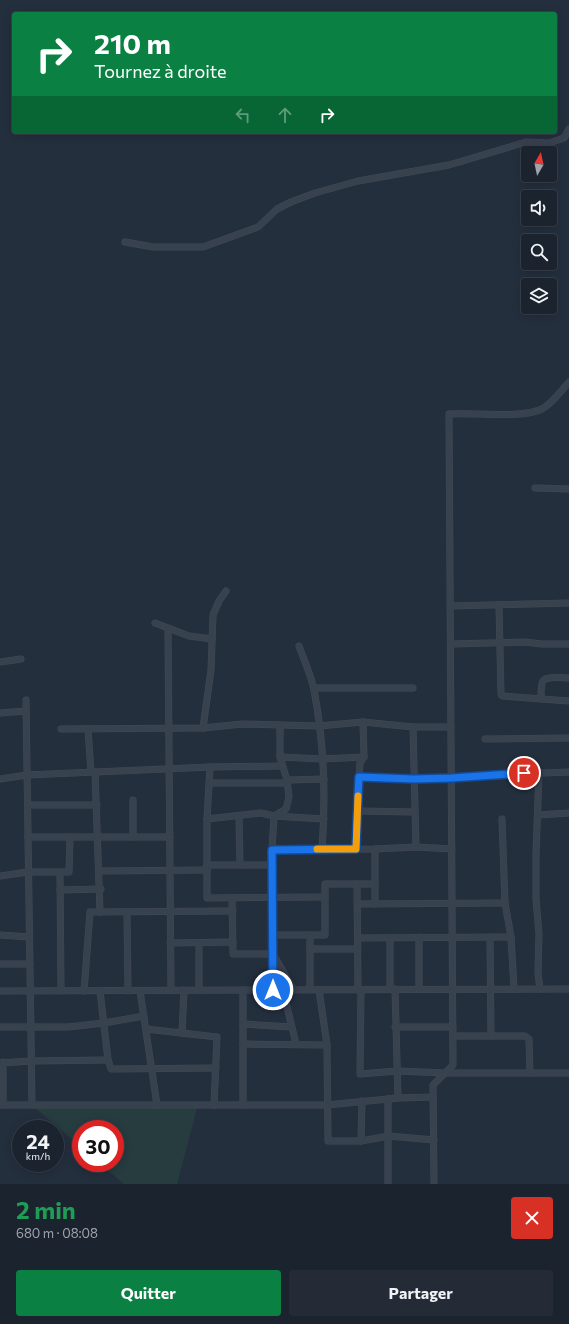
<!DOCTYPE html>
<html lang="fr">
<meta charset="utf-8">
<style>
:root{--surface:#1b232e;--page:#242b36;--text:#f1f3f6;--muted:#a0a4aa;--line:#39404a;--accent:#0b8043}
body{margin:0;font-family:Commissioner,sans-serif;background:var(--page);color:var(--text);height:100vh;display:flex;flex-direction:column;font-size:15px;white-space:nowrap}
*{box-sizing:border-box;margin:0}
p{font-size:13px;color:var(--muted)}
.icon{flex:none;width:22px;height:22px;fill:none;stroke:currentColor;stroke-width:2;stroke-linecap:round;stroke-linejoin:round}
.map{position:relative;height:1184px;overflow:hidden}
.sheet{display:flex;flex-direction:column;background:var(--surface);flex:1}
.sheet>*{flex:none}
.guide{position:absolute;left:12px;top:12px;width:545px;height:122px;border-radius:4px;box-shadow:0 2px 10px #0003,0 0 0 1px var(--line);background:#0b8043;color:#fff;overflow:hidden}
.needle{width:26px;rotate:9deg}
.tools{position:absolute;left:521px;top:146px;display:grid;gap:8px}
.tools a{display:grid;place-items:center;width:36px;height:36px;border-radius:4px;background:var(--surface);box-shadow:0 2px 10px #0003,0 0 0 1px var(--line);font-size:20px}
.speed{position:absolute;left:12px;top:1120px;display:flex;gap:8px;font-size:20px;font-weight:700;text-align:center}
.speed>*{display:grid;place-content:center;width:52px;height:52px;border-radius:50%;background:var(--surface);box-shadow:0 2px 10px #0003,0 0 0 1px var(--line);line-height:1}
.speed small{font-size:10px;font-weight:400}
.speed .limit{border:6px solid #d22;background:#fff;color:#111}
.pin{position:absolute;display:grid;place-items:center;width:34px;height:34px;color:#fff;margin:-17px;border:2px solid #fff;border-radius:50%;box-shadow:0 1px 4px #0007}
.me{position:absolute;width:44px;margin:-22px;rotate:0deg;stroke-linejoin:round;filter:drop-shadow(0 0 3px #0008)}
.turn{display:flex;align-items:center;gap:14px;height:84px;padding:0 16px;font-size:18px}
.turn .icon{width:52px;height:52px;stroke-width:2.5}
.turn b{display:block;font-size:28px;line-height:34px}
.lanes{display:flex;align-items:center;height:38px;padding:0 16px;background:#0003;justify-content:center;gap:20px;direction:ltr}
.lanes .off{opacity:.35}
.round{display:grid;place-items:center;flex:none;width:42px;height:42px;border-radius:4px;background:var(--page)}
.headline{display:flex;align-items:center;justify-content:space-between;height:68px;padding:0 16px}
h1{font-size:24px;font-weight:700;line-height:30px;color:#1e9e55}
.cta{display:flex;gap:8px;margin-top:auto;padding:8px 16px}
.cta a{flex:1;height:46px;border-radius:4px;background:var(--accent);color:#fff;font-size:16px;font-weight:700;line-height:46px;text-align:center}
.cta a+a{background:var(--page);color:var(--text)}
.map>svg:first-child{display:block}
.green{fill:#263c3f}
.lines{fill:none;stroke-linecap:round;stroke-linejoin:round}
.minor-casing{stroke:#414a57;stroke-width:7}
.minor{stroke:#38414e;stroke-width:6}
.route-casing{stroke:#114b97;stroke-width:10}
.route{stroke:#1a73e8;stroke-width:7}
.slow{stroke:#f59e0b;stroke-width:7}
</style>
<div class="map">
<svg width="569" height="1184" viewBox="0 0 569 1184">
<rect width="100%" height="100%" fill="#242f3e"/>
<path class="green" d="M32,1105H198L177,1184H124L99,1163H115V1129H81V1147Z"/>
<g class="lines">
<g class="minor-casing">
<g id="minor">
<path d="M125,242L153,247H203L258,227L277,209L291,202L315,193L358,181L449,165L526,142L549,143L564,138L569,129"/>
<path d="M535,488L569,489"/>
<path d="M499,605L501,694L502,696L569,701"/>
<path d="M450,606L569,603"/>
<path d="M155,623L189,636L212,639"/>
<path d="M168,629L171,990"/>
<path d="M451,644L524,642L542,644H569"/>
<path d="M299,646C304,660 311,675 314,690C324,742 326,796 322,849"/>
<path d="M0,662L21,659"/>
<path d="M314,688H413"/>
<path d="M541,699C541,694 541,688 542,683C544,675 562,678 569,678"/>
<path d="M26,700L32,1105"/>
<path d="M0,713L26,711"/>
<path d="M413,727L416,847"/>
<path d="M203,728L211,670L213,615L219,601L226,591"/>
<path d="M61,729L203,728L242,724L319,726L363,722L413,727H451"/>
<path d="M88,729L91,772"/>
<path d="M485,739L569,738"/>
<path d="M280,757L322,759L364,757"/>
<path d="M210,767L207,819V898L325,897"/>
<path d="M95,772L100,912"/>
<path d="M539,772L536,854V899L539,934L538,973L540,989"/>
<path d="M359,777L360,763L364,757L363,722"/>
<path d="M0,779L27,775L210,767L282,766"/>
<path d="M287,780L324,779"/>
<path d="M210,783H288"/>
<path d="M133,800V837"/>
<path d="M28,805H97"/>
<path d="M357,811L415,812"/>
<path d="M538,815L569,813"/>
<path d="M239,816L240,865"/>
<path d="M207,819L261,813L274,816L324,819"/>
<path d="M502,819L505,903L511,937L514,989"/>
<path d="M28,837H170"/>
<path d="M356,849L357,811L359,777C390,778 421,780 452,778C491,776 530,773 569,772"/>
<path d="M375,849V904"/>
<path d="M272,850L375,849L416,847L452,849"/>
<path d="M207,865H272"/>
<path d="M100,871L207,870"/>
<path d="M60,872L61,991"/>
<path d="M0,876L28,872H69L70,837"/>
<path d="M357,884L358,990"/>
<path d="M60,890L101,889"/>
<path d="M232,898L233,954H273L294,990"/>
<path d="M358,904L505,903"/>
<path d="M127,912L128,991"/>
<path d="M0,935L29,937"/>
<path d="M273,935H325V884H375"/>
<path d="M310,935V990"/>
<path d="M419,937V989"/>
<path d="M490,937L491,1036"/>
<path d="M358,938L511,937"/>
<path d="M390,938V989"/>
<path d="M170,943L233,942"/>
<path d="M199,943V990"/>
<path d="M310,949H358"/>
<path d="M0,964H30"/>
<path d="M395,989L398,1098"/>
<path d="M243,990V1105"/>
<path d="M273,990L272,850L274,816L286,809L289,797L287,780L280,757V725"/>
<path d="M283,990L296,1044"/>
<path d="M319,990L327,1045L328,1141H361L389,1136L434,1140"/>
<path d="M361,990L360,1074L397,1071L446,1073H569"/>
<path d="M0,991L569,989"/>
<path d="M84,991L90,912L233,911"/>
<path d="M100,991L108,1060L111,1069L216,1068"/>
<path d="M140,991L157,1105"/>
<path d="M243,1024L291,1027"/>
<path d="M0,1027H68L104,1023L144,1016"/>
<path d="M395,1027H453"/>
<path d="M146,1029L217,1037L214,1105"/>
<path d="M182,1033L184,990"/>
<path d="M453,1036H525L529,1039L530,1073"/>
<path d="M243,1044L327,1045"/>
<path d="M0,1063L31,1061L108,1060"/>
<path d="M388,1099V1184"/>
<path d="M0,1105H327L398,1098L433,1097"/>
<path d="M3,1105V1062"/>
<path d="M361,1141L362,1101"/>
<path d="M434,1184L433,1085L453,1065L449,414C473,412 522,419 542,409C553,403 561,391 569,382"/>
</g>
</g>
<use href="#minor" class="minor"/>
</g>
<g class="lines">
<g class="route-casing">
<path id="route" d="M273,990L272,850L356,849L358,796L359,777L414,779L451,778L524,773"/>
</g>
<use href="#route" class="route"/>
<path class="slow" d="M317,849H356L358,796"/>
</g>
</svg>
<div class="tools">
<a><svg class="needle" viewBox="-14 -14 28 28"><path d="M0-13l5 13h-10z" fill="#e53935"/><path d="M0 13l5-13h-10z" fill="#a0a4aa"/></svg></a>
<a><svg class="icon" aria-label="sound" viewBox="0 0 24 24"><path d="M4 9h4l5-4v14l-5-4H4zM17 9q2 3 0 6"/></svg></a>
<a><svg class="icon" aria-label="search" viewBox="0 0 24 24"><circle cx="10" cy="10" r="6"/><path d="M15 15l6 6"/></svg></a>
<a><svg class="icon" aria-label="layers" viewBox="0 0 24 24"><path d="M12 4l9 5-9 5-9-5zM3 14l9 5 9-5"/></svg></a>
</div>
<div class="speed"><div>24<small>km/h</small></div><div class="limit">30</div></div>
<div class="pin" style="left:524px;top:773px;background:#d93025"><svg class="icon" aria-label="arrive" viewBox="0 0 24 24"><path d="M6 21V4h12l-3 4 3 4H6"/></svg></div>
<svg class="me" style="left:273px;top:990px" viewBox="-20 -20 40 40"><circle r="17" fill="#1a73e8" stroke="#fff" stroke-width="3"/><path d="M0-11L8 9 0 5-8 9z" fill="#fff"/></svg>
<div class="guide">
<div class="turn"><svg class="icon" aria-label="right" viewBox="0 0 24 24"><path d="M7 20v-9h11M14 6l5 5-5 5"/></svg><div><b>210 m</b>Tournez à droite</div></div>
<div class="lanes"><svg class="icon off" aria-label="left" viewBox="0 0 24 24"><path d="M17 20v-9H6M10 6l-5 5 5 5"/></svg><svg class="icon off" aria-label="ahead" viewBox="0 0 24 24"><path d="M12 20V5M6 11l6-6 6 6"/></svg><svg class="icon" aria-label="right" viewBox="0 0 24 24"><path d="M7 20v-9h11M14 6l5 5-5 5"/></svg></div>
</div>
</div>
<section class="sheet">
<div class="headline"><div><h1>2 min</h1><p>680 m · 08:08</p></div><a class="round" style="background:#d93025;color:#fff"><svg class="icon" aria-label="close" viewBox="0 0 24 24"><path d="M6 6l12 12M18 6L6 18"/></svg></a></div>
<div class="cta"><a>Quitter</a><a>Partager</a></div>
</section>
